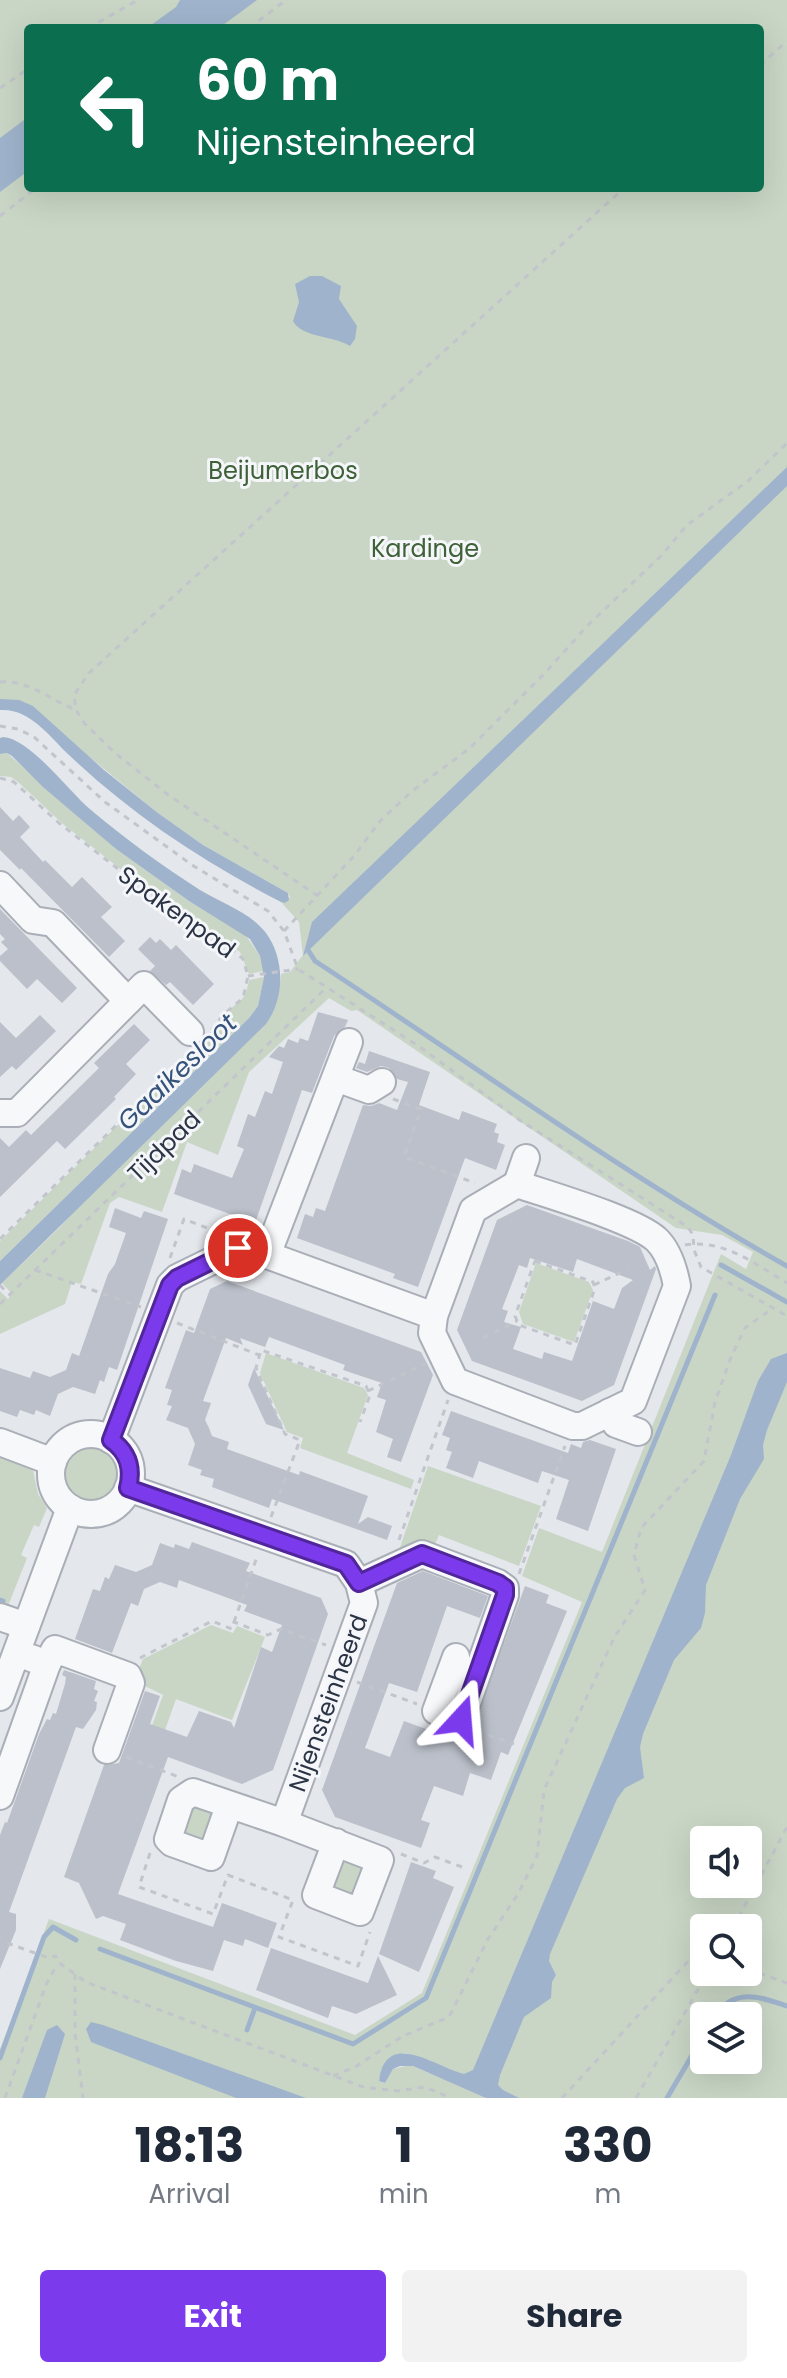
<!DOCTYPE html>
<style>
:root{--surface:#fff;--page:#f2f2f3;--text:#1f2937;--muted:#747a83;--accent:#7c3aed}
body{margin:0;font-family:Poppins,sans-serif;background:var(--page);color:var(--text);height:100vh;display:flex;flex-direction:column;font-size:30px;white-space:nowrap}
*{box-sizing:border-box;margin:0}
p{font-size:26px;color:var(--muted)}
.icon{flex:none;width:44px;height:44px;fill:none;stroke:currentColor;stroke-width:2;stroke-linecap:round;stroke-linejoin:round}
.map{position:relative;height:2098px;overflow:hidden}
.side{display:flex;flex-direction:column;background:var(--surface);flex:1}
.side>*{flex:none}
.top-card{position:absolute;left:24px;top:24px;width:740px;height:168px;border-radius:8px;box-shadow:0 8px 32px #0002;background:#0b6e4f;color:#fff;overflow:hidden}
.fabs{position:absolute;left:690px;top:1826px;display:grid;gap:16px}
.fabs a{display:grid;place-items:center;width:72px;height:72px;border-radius:8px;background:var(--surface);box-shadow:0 8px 32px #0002;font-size:40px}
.pin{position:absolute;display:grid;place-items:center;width:68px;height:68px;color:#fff;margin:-34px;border:4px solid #fff;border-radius:50%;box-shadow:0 2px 8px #0007}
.me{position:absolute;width:88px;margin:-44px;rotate:19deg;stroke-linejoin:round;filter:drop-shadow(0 0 6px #0008)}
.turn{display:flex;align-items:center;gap:28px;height:168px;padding:0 40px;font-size:36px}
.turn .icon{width:104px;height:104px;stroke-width:2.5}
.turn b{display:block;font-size:56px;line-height:68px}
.eta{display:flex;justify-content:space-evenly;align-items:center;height:136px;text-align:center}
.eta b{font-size:48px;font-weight:700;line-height:56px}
.button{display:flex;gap:16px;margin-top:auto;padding:16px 40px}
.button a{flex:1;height:92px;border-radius:8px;background:var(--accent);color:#fff;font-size:32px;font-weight:700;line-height:92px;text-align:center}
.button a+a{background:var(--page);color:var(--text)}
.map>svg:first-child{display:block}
.green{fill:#c9d6c5;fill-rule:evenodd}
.water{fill:#9fb4cc}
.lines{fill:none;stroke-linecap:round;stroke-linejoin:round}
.stream{stroke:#9fb4cc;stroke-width:5}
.building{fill:#bbc0ca;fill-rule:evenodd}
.minor-casing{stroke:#a9aeb7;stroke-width:30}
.path{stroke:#c2c5cb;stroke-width:3;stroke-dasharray:6 6;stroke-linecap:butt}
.minor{stroke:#f7f8fa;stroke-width:26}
.route-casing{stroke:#51269a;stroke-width:20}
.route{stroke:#7c3aed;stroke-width:14}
.labels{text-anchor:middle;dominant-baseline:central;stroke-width:6;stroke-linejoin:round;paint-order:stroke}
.park-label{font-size:24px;fill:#3f6138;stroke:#f4f6f9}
.street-label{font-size:24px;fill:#2b3445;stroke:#f4f6f9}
.water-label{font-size:26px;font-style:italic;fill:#34527a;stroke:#f4f6f9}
</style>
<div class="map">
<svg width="787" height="2098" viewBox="0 0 787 2098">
<rect width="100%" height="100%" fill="#e4e7ec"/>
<g class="green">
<path d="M0,0H787V2098H0V2049L49,1919L355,2035L422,1993L582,1602L522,1576L539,1528L602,1552L721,1254L746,1269L753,1252L722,1235L676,1228L357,1010L351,1011L329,998L249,1072L218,1155L187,1142L162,1212L119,1197L110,1203L81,1284L72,1282L65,1304L0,1334V1291L8,1299L12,1294L2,1283L60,1227L280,985L281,974L290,972L303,955L299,922L281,902L285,903L290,897L288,893L203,845L158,813L92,759L0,699ZM28,28H760V188H28ZM322,913L336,923L304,954ZM704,1840H748V1884H704ZM704,1928H748V1972H704ZM704,2016H748V2060H704ZM405,2053L447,2069L443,2079L410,2065L393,2069L385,2083L379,2081C383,2064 387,2058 405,2053Z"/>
<path d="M7,753L116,849L189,901L244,933L260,956L263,971L249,974L240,952L132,878L63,824L18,782L11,777L0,776V754Z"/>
<path d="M264,977L258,1006L249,1018L0,1261V1241L189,1055C202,1043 213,1030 224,1016C237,999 244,1007 249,980Z"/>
<path d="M536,1263L589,1282L593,1290L574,1342L523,1324L519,1312Z"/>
<path d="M266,1353L364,1388L368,1395L347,1453L414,1480L411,1489L300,1448L303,1438L287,1432L260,1373Z"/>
<circle cx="92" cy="1474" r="30"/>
<path d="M0,1454L32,1466L38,1494L47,1508L39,1527L34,1525L21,1555L27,1558L6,1611L0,1609Z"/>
<path d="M428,1466L541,1506L519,1566L439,1535L432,1551L397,1556Z"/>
<path d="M211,1625L233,1633L237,1626L265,1637L232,1720L176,1699L153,1764L140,1759L163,1695L145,1686L137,1674L143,1659Z"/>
<path d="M191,1801L221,1809L208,1850L174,1837Z"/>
<path d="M339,1849L367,1859L359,1903L324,1891Z"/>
</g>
<g class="water">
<path d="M180,0H257L219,28H147L176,7Z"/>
<path d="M28,117V171L0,192V138Z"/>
<path d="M310,276H322L341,286L339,299L357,326L355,339L350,346C332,335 302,338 293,321L299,302L295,284Z"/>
<path d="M787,467V486L303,956L312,922Z"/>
<path d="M0,699L19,700L33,706L104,770L158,813L203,845L288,893L289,900L285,903L281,902C205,863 132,815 69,755C49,736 30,708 0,710Z"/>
<path d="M3,737C31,739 69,792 91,810C124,838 164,867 200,890C221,903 250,912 266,933C285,959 285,998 266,1024L0,1285V1261L249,1018L258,1006L264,977L260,956L250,939L189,901L116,849L43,787L12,756L7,753L0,754V738Z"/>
<path d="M787,1353V1382L767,1430L763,1445L764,1459L740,1499L706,1585L705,1613L701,1628L674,1660L643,1734L640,1747L644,1778L625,1788L617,1799L550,1954L549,1961L556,1975L552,1982L551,1998L524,2017L500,2075L498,2085L503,2090L519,2098H486L413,2066H400L393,2069L385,2083L379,2081C386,2028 435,2067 464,2074L473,2070L731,1455L758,1381L771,1359Z"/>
<path d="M91,2022L103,2025L306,2098H236L91,2042L86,2029Z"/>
<path d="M57,2025L65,2034L45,2098H22L47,2030Z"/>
</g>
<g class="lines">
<g class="stream">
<path d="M308,950L315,961C472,1064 623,1174 787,1266"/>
<path d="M721,1265L787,1302"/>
<path d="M0,1600L3,1601"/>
<path d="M100,1949L353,2044L426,1998L715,1295"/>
<path d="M715,2016C734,1987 761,1997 787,2006"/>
<path d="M247,2030L255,2008"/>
<path d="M0,2058L44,1937L53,1927L76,1940"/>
<path d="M667,2098L704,2035"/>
</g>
</g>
<g class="building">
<path d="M0,807L13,821L19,815L30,827L20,837L43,862L45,860L72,887L82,877L112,907L101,917L125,941L109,957L21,868L20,870L0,850Z"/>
<path d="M0,909L77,988L62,1003L37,979L27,989L0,961V956L8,949L1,942L5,939L0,934Z"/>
<path d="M150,937L156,943L160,939L171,950L176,945L214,984L193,1005L170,982L166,985L150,971L155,966L138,949Z"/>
<path d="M318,1012L348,1020L345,1027L334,1036L312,1093L302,1090L255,1223L174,1194L182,1169L191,1173L194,1164L232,1178L244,1149L237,1146L248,1114L255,1117L265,1091L272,1094L283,1062L269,1057L279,1046L284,1048L288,1039L298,1043L300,1038L308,1041Z"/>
<path d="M40,1015L56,1031L16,1070L12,1066L0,1077V1022L16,1038Z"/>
<path d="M134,1024L150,1040L126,1064L136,1074L114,1097L116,1099L65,1149L57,1141L0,1197V1138L9,1147L26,1130L31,1135L99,1068L94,1063Z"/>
<path d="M369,1051L430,1072L419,1105L459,1120L462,1111L497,1124L494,1132L499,1134L497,1142L505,1145L496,1170L465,1158L418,1287L393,1278L395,1274L297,1238L305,1214L313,1217L316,1208L325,1211L363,1105L371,1106L379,1103L397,1110L408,1082L397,1079L389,1068L381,1066L367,1072L356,1068L359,1062L365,1064Z"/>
<path d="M527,1205L628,1241L640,1247L650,1270L655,1266L656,1269L614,1385L582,1401L472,1361L457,1330L497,1220ZM530,1258L573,1272L577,1259L633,1280L622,1288L614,1309L593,1301L572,1361L544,1352L542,1359L513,1349L521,1327L504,1322L508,1311L502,1309L519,1265L527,1268Z"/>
<path d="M115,1208L141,1218L144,1211L168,1219L117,1370L109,1367L104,1382L100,1380L95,1394L73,1387L58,1394L50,1416L36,1410L34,1415L20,1410L17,1417L0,1411V1368L30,1378L33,1371L50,1377L66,1370L72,1353L79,1356L108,1274L115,1264L126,1233L109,1227Z"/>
<path d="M227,1281L421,1352L433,1375L401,1462L387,1457L393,1439L376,1432L386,1400L377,1397L382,1383L343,1370L345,1365L269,1337L265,1347L240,1338L243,1345L226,1338L203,1401L211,1403L205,1420L209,1428L212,1436L229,1442L227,1449L299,1475L300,1471L368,1496L358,1524L368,1517L392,1526L387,1540L272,1499L269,1508L212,1487L214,1479L200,1475L202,1470L188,1465L195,1444L188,1428L166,1420L172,1406L167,1405L172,1390L165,1388L186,1330L194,1333L210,1289Z"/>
<path d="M254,1368L284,1430L266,1424L248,1385Z"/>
<path d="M451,1411L568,1453L571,1444L581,1448L583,1442L590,1440L616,1449L588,1531L556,1519L569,1480L542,1471L538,1483L479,1461L473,1478L446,1468L452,1452L446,1450L450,1438L442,1435Z"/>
<path d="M192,1542L250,1563L246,1571L321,1598L328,1614L273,1770L242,1784L168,1757L118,1894L213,1927L222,1903L277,1923L268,1948L245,1939L243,1946L224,1940L213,1971L176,1961L120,1940L126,1924L103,1916L96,1919L79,1883L64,1877L104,1765L119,1763L145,1691L160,1696L150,1724L187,1737L199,1711L231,1722L234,1728L261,1647L272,1652L282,1625L244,1611L247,1605L179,1580L177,1588L160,1582L144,1589L138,1606L131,1603L112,1653L75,1639L93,1589L100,1591L105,1577L109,1579L115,1565L136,1572L152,1565L160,1543L174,1548L175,1544L189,1549Z"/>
<path d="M423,1571L488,1596L480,1618L447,1606L417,1692L389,1683L365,1748L390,1757L404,1721L467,1744L525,1586L549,1595L546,1603L567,1611L508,1755L501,1752L491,1780L470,1773L463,1796L434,1786L421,1820L430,1823L421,1848L335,1817L322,1790L397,1583Z"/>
<path d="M64,1670L96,1681L94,1689L98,1691L94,1701L97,1702L96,1710L83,1729L76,1727L9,1912L16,1914V1930L0,1969V1835L5,1822L7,1823L39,1734L47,1719L50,1720L53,1713L56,1714L65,1684L66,1677L62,1675Z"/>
<path d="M411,1862L436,1871L433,1878L454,1887L419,1972L379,1954Z"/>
<path d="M271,1948L368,1983L378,1956L397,1995L356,2014L332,2006L328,2018L256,1990Z"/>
</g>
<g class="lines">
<g class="minor-casing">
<g id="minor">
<path d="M0,885L33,920L53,923L128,1001L144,985L190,1032"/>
<path d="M336,1078L369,1090L382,1082"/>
<path d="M0,1113H17L128,1001"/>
<path d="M517,1184C549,1195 636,1220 657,1240C669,1252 674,1270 677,1286L633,1401L582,1426H573L455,1381L432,1333L434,1316L473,1210Z"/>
<path d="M517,1184L526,1158"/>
<path d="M267,1255L349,1042"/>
<path d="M610,1412L616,1424L638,1432"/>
<circle cx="91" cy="1474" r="40"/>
<path d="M111,1440L170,1285L177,1278L238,1248L267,1255L434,1316"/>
<path d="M0,1442L53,1462"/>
<path d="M128,1488L346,1564L359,1583L364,1603L284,1823"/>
<path d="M359,1583L422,1554L498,1583L505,1588V1595L461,1720L436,1711L456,1657"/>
<path d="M0,1617L26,1626"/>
<path d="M47,1664L55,1649L128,1676L131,1683L107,1750"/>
<path d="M0,1697L70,1508"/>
<path d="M0,1796L47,1664L31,1658"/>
<path d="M229,1806L211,1857L172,1843L168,1839L181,1800L193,1792L284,1823L380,1860L360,1912L316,1895L336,1842"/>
</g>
</g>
<g class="path">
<path d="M88,28L138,0"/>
<path d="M249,28L286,0"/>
<path d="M760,65L787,41"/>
<path d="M0,88L28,69"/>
<path d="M0,216L36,188"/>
<path d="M0,682C30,680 50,700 76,710"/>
<path d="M0,726L18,729L34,737L105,802L192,865L268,911L284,931L298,969L420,1047L521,1121L688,1227L693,1235L694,1250L701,1267L787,1316"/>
<path d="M0,778L14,782L59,823L131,879L225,943L243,959L248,976L243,998L223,1015L211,1031"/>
<path d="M318,896L167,794L115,753L85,724L76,710L74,695L89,673L624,188"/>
<path d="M284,931L354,856L380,821L411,792L470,748L545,673L587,626L661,556L687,525L748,481L787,443"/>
<path d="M248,976L298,969"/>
<path d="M393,1099L421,1109L404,1157L475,1183"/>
<path d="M0,1239L189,1054"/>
<path d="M685,1245C724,1239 755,1264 787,1283"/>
<path d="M170,1258L184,1219L220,1233"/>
<path d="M535,1261L593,1282L595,1288L575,1345L519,1325L515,1316Z"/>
<path d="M35,1270L141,1307"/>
<path d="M0,1285L8,1294"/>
<path d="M594,1285L628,1269"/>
<path d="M0,1304L327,987"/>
<path d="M177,1323L259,1355"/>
<path d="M483,1338L517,1321"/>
<path d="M368,1391L425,1364"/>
<path d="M271,1517L300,1440L285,1434L256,1368L261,1350L366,1386L370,1395L360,1422"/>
<path d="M399,1540L448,1400"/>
<path d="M519,1574L565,1446"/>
<path d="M234,1622L258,1554"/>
<path d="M140,1658L212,1621L232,1629L234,1622L268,1635L281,1629L326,1645"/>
<path d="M357,1682L417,1704"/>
<path d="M477,1731L514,1744"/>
<path d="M126,1757L179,1777"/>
<path d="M150,1853L139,1887L213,1914L228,1875L293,1900L279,1937L358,1966L370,1932"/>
<path d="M401,1854L424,1863L435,1857L462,1867"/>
<path d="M733,1928L787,1827"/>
<path d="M7,1943L49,1958L56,1956L58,1962L86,1982L363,2087L398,2091L425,2087L451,2098"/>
<path d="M748,1969L787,1983"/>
<path d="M75,1974V2033L83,2098"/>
<path d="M333,2076L355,2067L403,2036L449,2017L488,1939L518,1894L537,1856L544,1790L614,1638L645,1590L634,1555L641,1528L704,1461L715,1402L731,1357L745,1328L773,1308"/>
<path d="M5,2098L46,1985L57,1964"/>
<path d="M562,2098L692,1957L704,1953"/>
<path d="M636,2098L708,1972"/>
</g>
<use href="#minor" class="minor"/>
</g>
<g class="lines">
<g class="route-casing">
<path id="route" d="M238,1248L177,1278L170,1285L111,1440C128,1452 133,1468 128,1488L346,1564L359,1583L422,1554L498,1583L505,1588V1595L461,1720"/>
</g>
<use href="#route" class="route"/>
</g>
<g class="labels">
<g class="park-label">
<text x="283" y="470">Beijumerbos</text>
<text x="425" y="548">Kardinge</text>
</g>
<g class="street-label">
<text transform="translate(177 912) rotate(36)">Spakenpad</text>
<text transform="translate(164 1146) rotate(-44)">Tijdpad</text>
<text transform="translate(328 1703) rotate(-70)">Nijensteinheerd</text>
</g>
<g class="water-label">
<text transform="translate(177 1072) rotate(-44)">Gaaikesloot</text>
</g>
</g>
</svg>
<div class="fabs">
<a><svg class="icon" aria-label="sound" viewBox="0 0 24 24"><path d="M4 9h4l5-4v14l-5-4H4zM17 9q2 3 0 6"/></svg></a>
<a><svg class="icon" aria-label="search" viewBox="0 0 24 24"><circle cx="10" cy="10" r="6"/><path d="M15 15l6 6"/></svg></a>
<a><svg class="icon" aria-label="layers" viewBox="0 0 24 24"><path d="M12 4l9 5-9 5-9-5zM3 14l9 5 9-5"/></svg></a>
</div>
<div class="pin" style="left:238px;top:1248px;background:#d93025"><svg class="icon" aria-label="arrive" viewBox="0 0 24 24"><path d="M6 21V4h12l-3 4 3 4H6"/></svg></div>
<svg class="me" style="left:461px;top:1720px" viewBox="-20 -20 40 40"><path d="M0-17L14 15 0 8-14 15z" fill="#7c3aed" stroke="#fff" stroke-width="4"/></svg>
<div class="top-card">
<div class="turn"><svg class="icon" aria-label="left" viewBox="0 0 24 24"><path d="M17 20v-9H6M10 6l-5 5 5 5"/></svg><div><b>60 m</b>Nijensteinheerd</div></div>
</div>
</div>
<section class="side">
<div class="eta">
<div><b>18:13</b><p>Arrival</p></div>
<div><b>1</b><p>min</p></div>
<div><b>330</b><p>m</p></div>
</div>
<div class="button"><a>Exit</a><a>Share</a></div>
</section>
